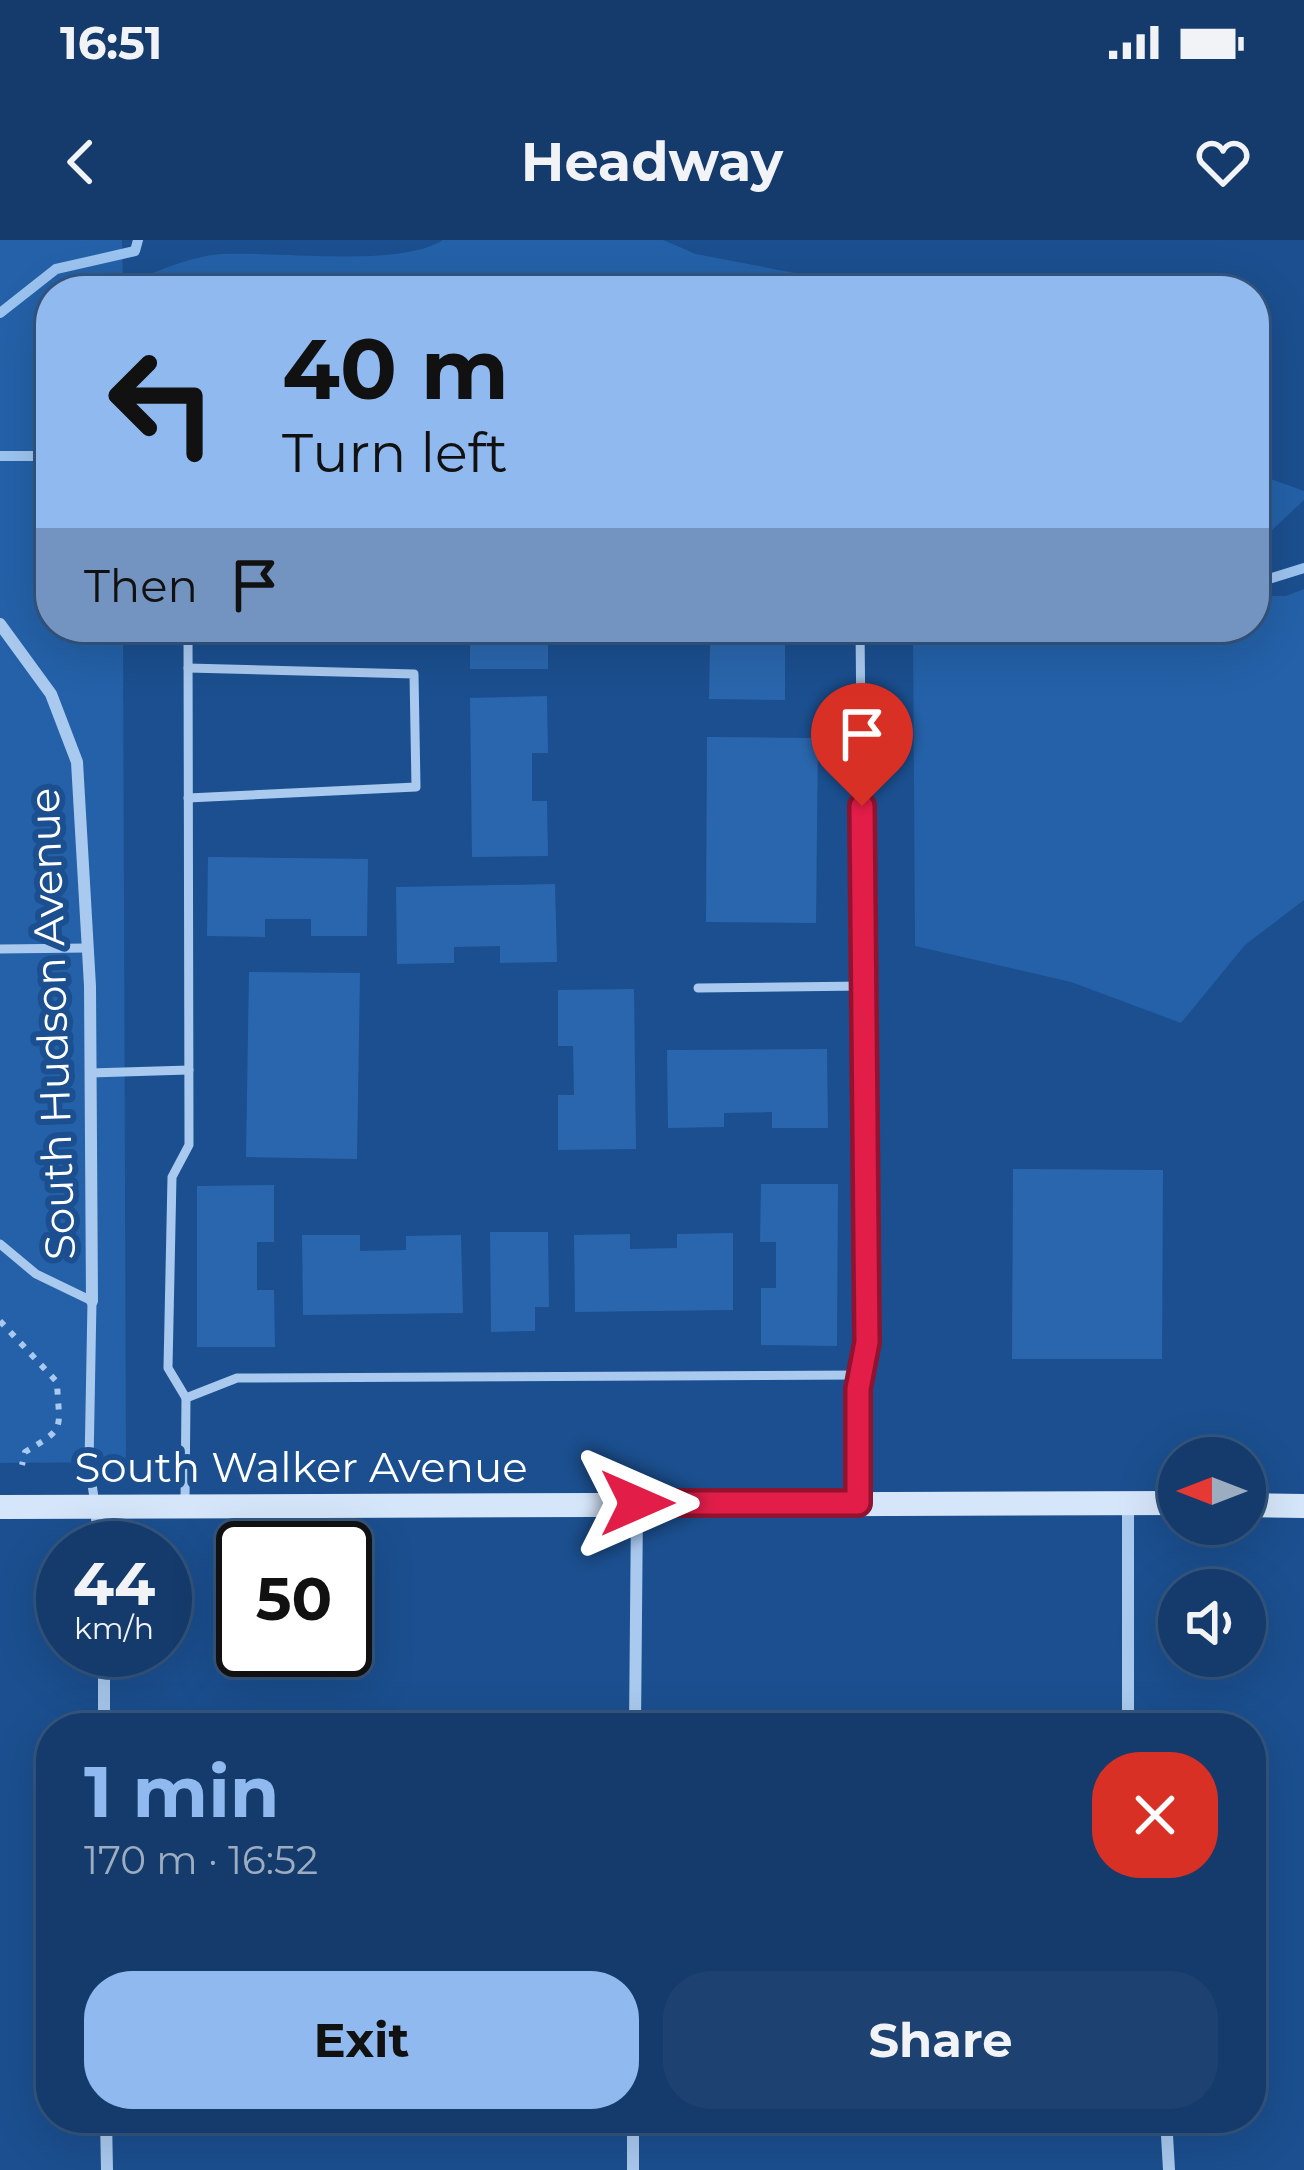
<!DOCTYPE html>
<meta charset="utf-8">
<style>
:root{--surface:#143b6b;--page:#1d4271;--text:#f1f3f6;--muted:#9dadc1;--line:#33557e;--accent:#90b9f0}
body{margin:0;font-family:Montserrat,sans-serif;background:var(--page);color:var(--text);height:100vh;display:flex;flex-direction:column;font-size:45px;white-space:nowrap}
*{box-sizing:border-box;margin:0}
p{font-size:39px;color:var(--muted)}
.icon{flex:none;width:66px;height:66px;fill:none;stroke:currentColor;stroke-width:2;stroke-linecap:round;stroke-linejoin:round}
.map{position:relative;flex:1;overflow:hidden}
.sheet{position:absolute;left:36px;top:1473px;width:1230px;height:420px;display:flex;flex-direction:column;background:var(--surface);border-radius:48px;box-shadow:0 12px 48px #0002,0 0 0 3px var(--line)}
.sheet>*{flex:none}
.hud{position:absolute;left:36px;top:36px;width:1233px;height:366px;border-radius:48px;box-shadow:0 12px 48px #0002,0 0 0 3px var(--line);background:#90b9f0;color:#111;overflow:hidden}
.needle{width:78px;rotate:270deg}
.controls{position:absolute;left:1158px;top:1197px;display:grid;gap:24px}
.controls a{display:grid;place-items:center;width:108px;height:108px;border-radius:50%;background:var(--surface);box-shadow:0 12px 48px #0002,0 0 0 3px var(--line);font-size:60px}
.speed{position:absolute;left:36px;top:1281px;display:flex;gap:24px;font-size:60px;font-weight:700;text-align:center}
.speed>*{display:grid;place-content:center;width:156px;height:156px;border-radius:50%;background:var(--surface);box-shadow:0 12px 48px #0002,0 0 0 3px var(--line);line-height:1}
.speed small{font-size:30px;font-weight:400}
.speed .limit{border:6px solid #111;border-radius:18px;background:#fff;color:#111}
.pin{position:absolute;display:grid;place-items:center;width:102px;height:102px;color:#fff;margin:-123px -51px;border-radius:50% 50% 50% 0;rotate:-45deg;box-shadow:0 0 12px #0007}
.pin .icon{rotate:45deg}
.me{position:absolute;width:132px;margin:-66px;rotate:90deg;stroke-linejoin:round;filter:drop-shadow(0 0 9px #0008)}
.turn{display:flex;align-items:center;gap:42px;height:252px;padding:0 48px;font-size:54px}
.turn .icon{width:156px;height:156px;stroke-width:2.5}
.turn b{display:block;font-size:84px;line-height:102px}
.then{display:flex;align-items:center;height:114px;padding:0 48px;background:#0003;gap:24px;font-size:45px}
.round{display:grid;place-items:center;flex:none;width:126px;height:126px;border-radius:48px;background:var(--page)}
.overview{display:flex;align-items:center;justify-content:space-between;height:204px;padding:0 48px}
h1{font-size:72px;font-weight:700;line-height:90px;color:var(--accent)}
.button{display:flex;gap:24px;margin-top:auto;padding:24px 48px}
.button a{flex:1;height:138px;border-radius:48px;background:var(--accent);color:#111;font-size:48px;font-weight:700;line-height:138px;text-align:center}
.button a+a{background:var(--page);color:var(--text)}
.status{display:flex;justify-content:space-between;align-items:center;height:84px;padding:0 60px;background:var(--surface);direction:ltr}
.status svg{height:33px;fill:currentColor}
header{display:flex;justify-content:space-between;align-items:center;height:156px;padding:0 48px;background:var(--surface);font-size:54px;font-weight:700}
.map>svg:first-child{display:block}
.green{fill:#2461a8}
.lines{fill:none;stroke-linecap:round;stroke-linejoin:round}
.stream{stroke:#9cc4f0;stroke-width:10}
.building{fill:#2a66ad}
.path{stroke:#a9c9ee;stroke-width:6;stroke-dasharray:6 9;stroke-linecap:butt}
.lane{stroke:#a9c9ee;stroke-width:9}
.street{stroke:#a9c9ee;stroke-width:12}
.secondary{stroke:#d6e6fa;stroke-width:24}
.route-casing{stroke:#92132f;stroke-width:30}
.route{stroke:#e11d48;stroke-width:21}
.labels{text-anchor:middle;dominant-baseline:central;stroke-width:12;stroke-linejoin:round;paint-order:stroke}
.street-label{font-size:42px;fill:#fff;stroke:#1b4f8f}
</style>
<div class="status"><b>16:51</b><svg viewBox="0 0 49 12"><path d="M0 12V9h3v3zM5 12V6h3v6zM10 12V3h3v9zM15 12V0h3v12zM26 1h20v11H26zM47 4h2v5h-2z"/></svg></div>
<header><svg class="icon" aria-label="back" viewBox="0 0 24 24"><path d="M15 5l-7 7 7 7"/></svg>Headway<svg class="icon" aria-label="heart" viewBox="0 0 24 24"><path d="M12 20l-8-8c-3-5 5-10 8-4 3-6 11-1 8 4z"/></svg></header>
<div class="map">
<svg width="1304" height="1930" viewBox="0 0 1304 1930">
<rect width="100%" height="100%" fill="#1b4f8f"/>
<g class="green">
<path d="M0,0H122L123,44C153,34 189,16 221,14C276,11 400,28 443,0H663L696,14L888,51H51V387H123L126,1222L0,1223Z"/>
<path d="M1254,233L1304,251V260L1271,291L1254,288Z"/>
<path d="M1304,349V660L1245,705L1181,783L1071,742L915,706L913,387H1254V356H1286Z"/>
</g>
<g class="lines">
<g class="stream">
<path d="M0,73L56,29L135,11L138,0"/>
<path d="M0,216H51"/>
<path d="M1254,333L1272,338L1304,328"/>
</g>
</g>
<g class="building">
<rect x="470" y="387" width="78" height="42"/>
<path d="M726,387H785V460L709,459L710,404H726Z"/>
<path d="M547,456L548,513H532V561H547L548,616L472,617L470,458Z"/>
<path d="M707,497L818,498L816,683L706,682Z"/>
<path d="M208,617L368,619L367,696H311V679H265V697L207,696Z"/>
<path d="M555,644L557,722L500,723V706L454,707V723L397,724L396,647Z"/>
<path d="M249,732L360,733L357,919L246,917Z"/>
<path d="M634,749L636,909L558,910V855H574L573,806H558V750Z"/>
<path d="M827,809L828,888H772V872L724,873V887L668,888L667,810Z"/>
<path d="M1013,929L1163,930L1162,1119H1012Z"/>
<path d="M761,944H838L837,1106L761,1105V1048H776V1002H760Z"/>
<path d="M274,945V1002H257V1050H274L275,1107H197V946Z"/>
<path d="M490,992H548L549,1067H535V1091L491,1092Z"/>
<path d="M733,993V1070L575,1072L574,995L630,994V1009L677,1008V994Z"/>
<path d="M302,995H360V1011L406,1010V996L461,995L463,1073L303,1075Z"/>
</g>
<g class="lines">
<path class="path" d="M0,1081L57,1142C59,1191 67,1187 25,1212L22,1225"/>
<g class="lane">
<path d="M188,558L416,547L414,434L188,428"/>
<path d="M0,709L88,708"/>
<path d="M698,748L864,746"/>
<path d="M90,833L189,830"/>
<path d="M0,1004L36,1034L92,1061L89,1225L95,1264"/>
<path d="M186,1158L237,1138L861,1135"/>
<path d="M185,1261L186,1158L168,1128L172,937L189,905L188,387"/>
<path d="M858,1263V1149L867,1102L860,387"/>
</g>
<g class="street">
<path d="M0,384L51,454L77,522L90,746L92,1061"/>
<path d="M1128,1263V1488"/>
<path d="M96,1268L100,1308"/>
<path d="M104,1410V1488"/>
<path d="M635,1488L637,1265"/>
<path d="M106,1878L107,1930"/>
<path d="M1166,1878L1169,1930"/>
<path d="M633,1930V1878"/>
</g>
<g class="secondary">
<path d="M1245,1265L1304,1266"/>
<path d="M0,1267L1179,1263"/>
</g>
</g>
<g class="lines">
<g class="route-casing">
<path id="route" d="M637,1263H858V1149L867,1102L862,566"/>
</g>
<use href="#route" class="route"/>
</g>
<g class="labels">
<g class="street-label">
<text transform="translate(52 784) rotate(-92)">South Hudson Avenue</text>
<text x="301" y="1227">South Walker Avenue</text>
</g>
</g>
</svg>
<div class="controls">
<a><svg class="needle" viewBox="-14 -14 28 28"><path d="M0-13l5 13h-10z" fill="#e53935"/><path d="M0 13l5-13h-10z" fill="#9dadc1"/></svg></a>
<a><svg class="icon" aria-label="sound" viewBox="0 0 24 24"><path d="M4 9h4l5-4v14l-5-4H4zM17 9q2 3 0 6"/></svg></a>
</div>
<div class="speed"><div>44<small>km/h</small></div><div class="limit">50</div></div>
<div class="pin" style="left:862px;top:566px;background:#d93025"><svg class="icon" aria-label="arrive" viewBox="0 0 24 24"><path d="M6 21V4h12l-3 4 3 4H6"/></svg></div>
<svg class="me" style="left:637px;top:1263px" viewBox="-20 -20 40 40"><path d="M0-17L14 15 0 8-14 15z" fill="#e11d48" stroke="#fff" stroke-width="4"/></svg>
<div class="hud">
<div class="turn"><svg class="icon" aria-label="left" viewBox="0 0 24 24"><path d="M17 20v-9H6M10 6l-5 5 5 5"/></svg><div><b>40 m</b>Turn left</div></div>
<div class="then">Then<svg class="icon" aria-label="arrive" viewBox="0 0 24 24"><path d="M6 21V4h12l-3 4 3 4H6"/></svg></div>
</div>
<section class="sheet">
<div class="overview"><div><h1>1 min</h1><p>170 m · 16:52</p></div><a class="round" style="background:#d93025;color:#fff"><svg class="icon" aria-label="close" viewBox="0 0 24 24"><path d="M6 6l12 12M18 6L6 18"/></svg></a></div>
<div class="button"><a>Exit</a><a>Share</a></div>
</section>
</div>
